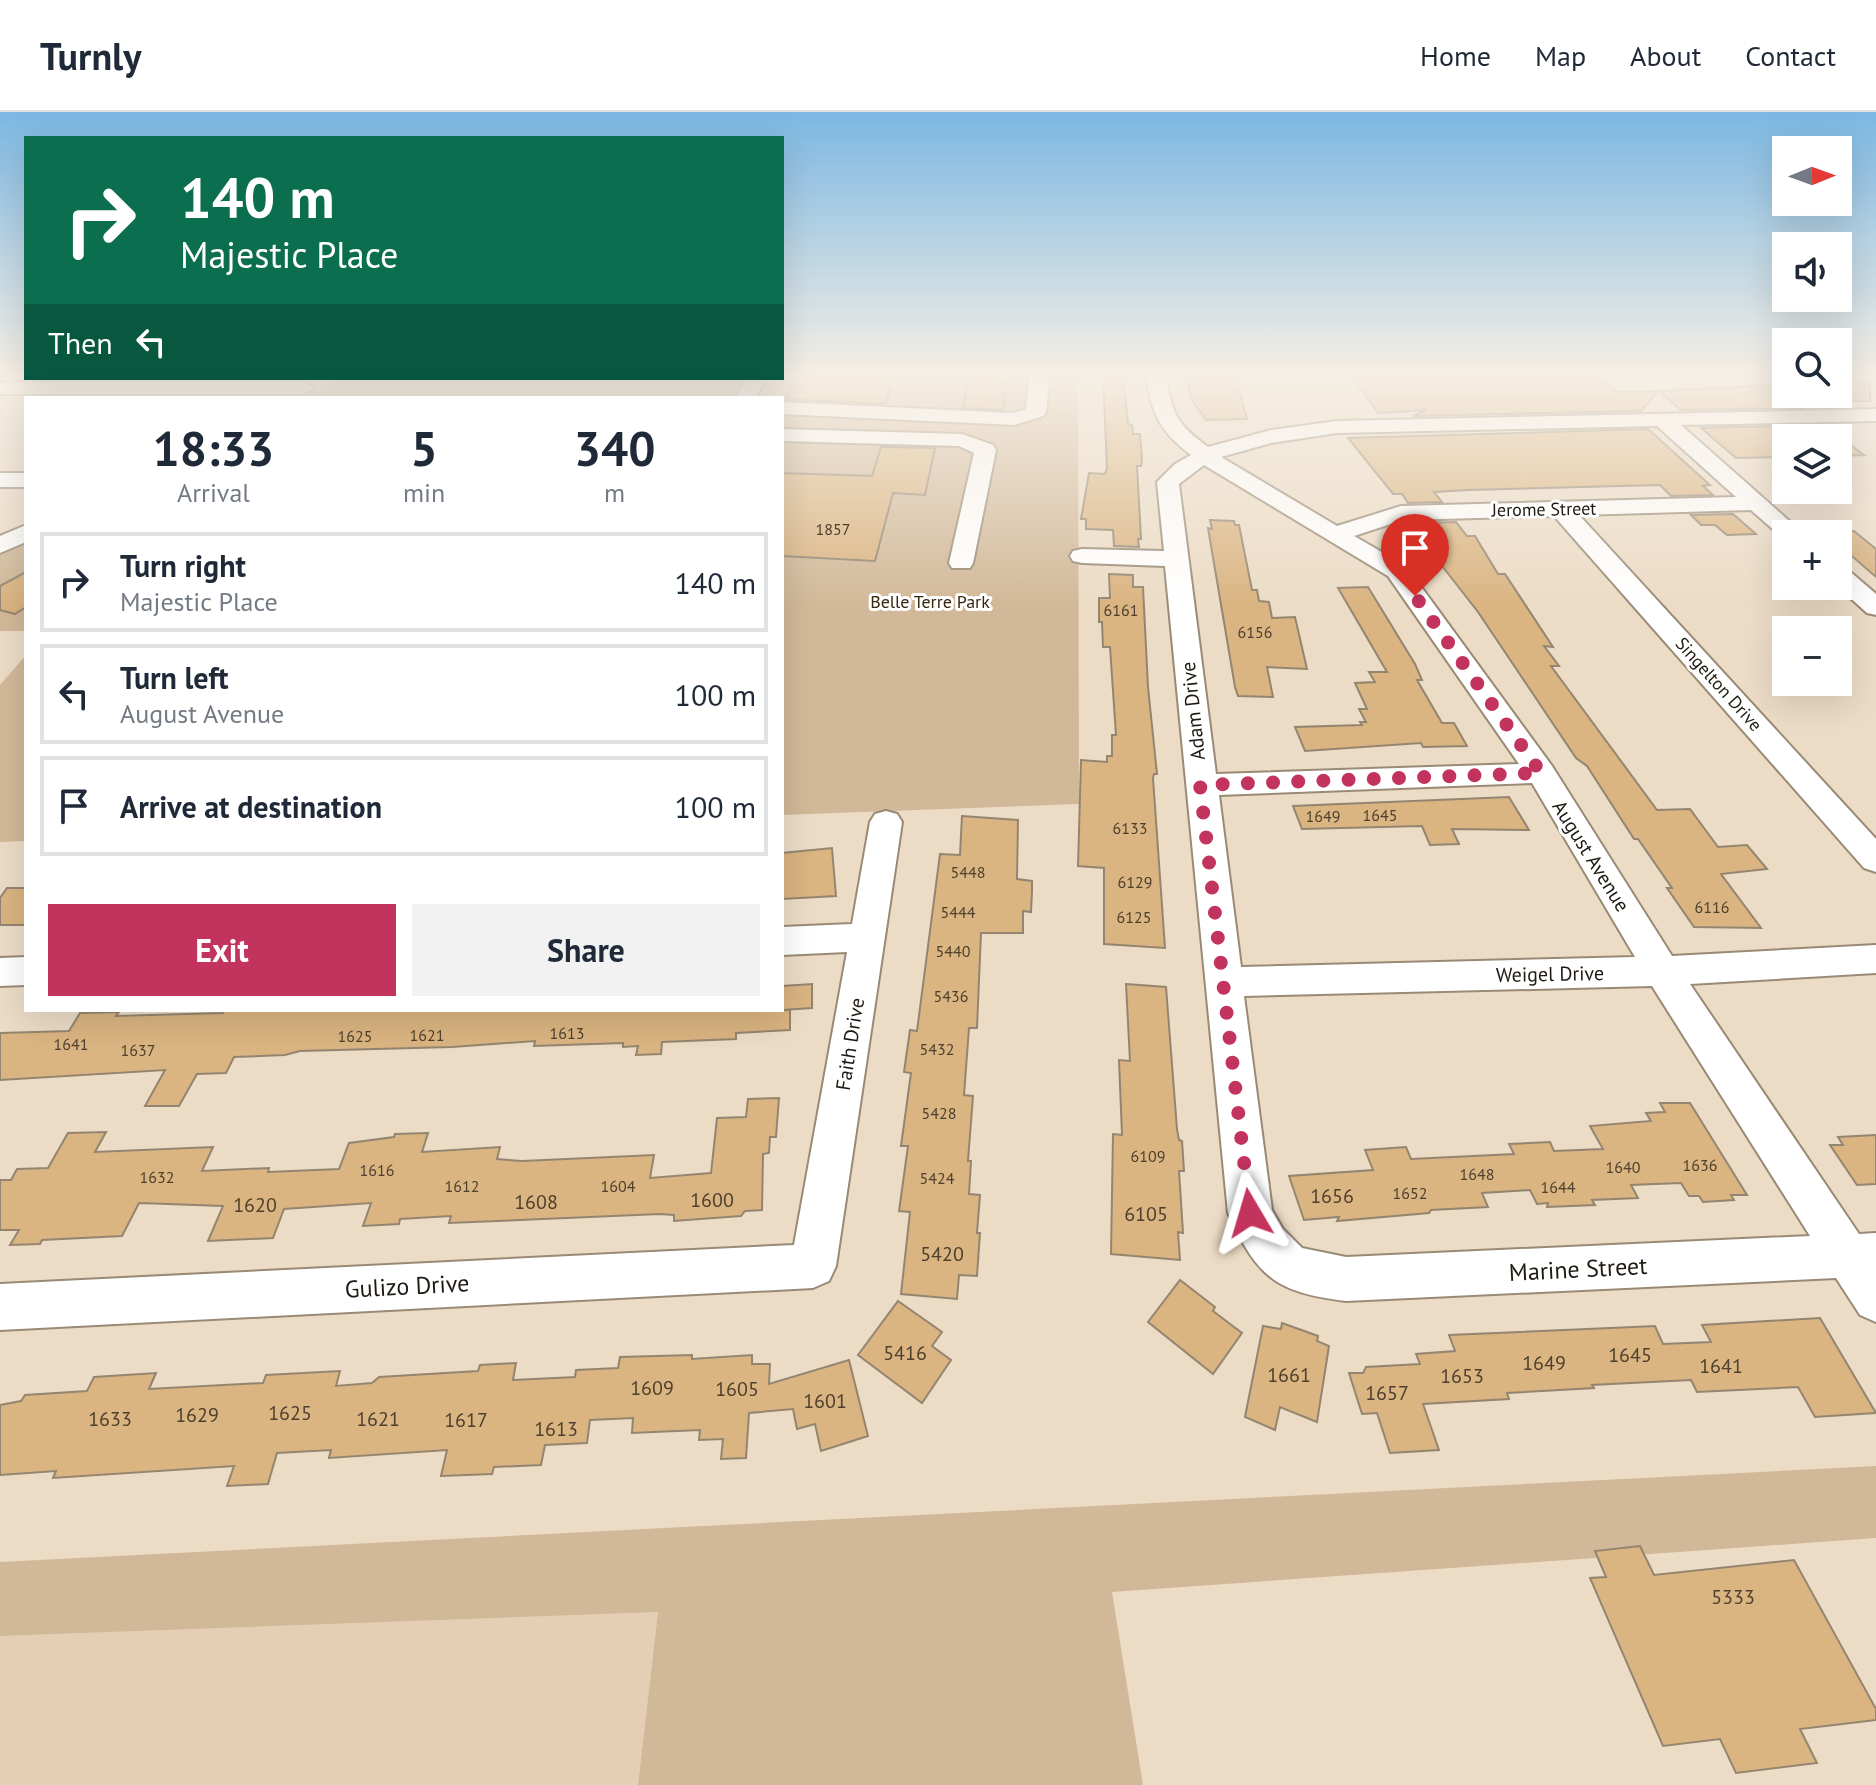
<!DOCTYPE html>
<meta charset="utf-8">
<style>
:root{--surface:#fff;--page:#f2f2f3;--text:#1f2937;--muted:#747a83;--line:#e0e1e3;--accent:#c2335e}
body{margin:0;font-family:"PT Sans",sans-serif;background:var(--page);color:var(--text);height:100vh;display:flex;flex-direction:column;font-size:30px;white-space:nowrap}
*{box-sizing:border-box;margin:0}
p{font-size:26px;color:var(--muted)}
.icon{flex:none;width:44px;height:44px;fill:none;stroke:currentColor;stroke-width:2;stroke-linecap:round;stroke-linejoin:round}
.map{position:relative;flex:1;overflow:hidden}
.panel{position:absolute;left:24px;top:284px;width:760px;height:616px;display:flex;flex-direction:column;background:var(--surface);border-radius:0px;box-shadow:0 8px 32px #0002}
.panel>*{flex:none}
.top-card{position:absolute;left:24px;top:24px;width:760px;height:244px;border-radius:0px;box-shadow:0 8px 32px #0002;background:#0b6e4f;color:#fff;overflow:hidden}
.needle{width:52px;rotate:89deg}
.fabs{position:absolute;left:1772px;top:24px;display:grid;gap:16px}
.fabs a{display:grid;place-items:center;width:80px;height:80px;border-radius:0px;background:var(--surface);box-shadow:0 8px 32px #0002;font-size:40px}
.pin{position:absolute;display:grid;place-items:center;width:68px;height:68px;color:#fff;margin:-82px -34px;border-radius:50% 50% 50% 0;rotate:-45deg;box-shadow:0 0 8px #0007}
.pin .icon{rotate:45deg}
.me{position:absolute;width:88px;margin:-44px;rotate:353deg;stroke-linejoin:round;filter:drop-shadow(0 0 6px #0008)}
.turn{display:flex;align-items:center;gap:28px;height:168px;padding:0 24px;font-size:36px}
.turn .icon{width:104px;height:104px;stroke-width:2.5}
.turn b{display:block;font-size:56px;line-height:68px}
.then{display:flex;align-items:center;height:76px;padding:0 24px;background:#0003;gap:16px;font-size:30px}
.eta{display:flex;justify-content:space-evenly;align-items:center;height:136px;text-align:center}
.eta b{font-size:48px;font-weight:600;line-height:56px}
.cta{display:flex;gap:16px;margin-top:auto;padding:16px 24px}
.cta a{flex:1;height:92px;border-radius:0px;background:var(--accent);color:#fff;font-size:32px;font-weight:600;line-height:92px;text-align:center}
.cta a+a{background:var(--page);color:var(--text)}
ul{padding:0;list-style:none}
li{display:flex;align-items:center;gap:24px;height:100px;margin:0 16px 12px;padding:0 8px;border:4px solid var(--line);border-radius:0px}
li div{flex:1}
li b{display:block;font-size:30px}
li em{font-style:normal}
header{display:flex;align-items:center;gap:48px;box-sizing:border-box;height:112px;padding:0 40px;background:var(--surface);border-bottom:2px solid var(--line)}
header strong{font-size:38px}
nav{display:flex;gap:44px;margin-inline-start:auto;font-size:28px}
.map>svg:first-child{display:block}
.built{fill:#e4cfb4}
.green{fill:#d1b898}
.building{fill:#dab481;stroke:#948571;stroke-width:2}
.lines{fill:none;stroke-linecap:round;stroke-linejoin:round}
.minor-casing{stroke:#998a76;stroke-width:4}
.minor{fill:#fff;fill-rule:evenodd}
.route{stroke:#c2335e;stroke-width:14;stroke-dasharray:0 25.2}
.labels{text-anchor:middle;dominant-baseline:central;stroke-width:6;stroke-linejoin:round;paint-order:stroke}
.number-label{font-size:16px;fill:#4e402e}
.far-street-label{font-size:18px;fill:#1f1a12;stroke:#fff}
.far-park-label{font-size:18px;fill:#37270f;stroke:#fff}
.street-label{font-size:20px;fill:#1f1a12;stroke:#fff}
.near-number-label{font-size:20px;fill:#4e402e}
.near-street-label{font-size:24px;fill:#1f1a12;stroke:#fff}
</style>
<header>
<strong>Turnly</strong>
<nav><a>Home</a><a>Map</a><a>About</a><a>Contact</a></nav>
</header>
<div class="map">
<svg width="1876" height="1673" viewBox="0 0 1876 1673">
<rect width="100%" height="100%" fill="#ecdcc6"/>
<path class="built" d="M658,1500L638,1673H0V1524Z"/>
<g class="green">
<path d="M782,261H1078L1079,692L782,703V286H303L341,266H782Z"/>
<path d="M26,430V519H0V443Z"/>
<path d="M26,543V729L0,730V573Z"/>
<path d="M1876,1354V1426L1112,1480L1143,1673H638L658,1500L0,1524V1450Z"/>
</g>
<g class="building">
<path d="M797,261H895L886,292L786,287Z"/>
<path d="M969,261H1007L1003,298L963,296Z"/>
<path d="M1103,261H1123L1128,312L1132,313L1133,322H1140L1142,348L1141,354H1137L1141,427H1138L1139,435L1114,434L1113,418L1086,417V407H1081L1089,361L1105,362L1107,356Z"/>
<path d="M1186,261H1234L1247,307L1206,308L1191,287Z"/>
<path d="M1350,261H1594L1618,280L1658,279L1641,299L1413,304L1426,298L1378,301Z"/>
<path d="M1838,271H1870V289L1800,290L1788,282H1838Z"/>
<path d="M1771,273L1801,296L1681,298L1659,279Z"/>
<path d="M1824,313L1864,343L1838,344V326H1786V345L1736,346L1701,316Z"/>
<path d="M1648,317L1710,373L1703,374L1713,383L1671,384L1660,373L1468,378L1434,380L1442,390L1408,391L1402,382H1393L1348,326Z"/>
<path d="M881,335L935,336L925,383L893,381L875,449L782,444V361L872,364Z"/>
<path d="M1733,402L1756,422L1727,423L1715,413H1701L1691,403Z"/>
<path d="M1210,408L1234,409L1235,413H1239L1252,478H1257L1259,489L1269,490L1272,506L1295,505L1307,557L1267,555L1273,585L1238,584L1235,575L1208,416L1212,417Z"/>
<path d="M1456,410L1467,424H1475L1498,462H1505L1553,535L1544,534L1559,554H1551L1657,698L1690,697L1718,735L1747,733L1767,757L1721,762L1761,816L1694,815L1667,776H1672L1638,727H1634L1587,654L1576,646L1478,500L1432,441L1444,445L1421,411Z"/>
<path d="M1854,419L1876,437V465L1838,432V422L1823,420Z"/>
<path d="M26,460V495L15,502L0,498V474Z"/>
<path d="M1109,462L1133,463V475H1143L1148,575L1157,662H1154L1153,666L1165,836L1104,832V756L1078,754L1081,648L1107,650V644H1112V623H1116L1110,535H1103L1102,510H1099V486H1110Z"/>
<path d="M1368,475L1415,552L1422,568H1417L1442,611H1454L1467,634L1423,635L1421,631L1305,639L1295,615L1362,613L1360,610H1366L1359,597H1367L1355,571L1375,570L1369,560H1387L1338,476Z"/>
<path d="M1509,685L1529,718L1452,717L1459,732L1430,733L1422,714L1302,717L1293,694Z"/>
<path d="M962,704L1018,708L1017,767L1032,769V780L1031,800L1023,799V821H981L977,916H969L964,983L973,984L968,1049H971L969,1082L980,1083L977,1121H980L977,1164L959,1163L957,1187L901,1182L910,1100L899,1099L908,1034H901L911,961L904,960L910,918L917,919L940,742L960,743Z"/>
<path d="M832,736L836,784L782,787V741Z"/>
<path d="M7,776H26V813H0V786Z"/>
<path d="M812,872V896L782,898V874Z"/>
<path d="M1126,872L1166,875L1177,1017L1179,1028L1182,1029L1184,1059H1179L1183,1121L1178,1120L1180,1148L1111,1142L1113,1022L1122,1023L1119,948L1130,949Z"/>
<path d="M224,898H790V918L736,921V927L662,930L661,942L636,943L638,934L623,935V931L534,934L535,929L452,935L300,939L285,943L234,945L226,961L197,962L179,994H145L165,958L0,968V921L69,919L80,901L119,900L116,904L223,901Z"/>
<path d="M779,986L776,1025H770L769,1041L763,1042L762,1098L745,1099L741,1104L674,1109V1103L660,1102L449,1111L451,1104L400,1107L399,1112L363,1114L371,1091L284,1097L273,1126L208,1129L223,1094L139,1091L122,1124L42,1128L40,1132L10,1133L19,1118H0V1068H11L17,1057L48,1056L68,1021L106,1020L95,1040L213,1035L202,1059L269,1056L268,1060L339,1057L349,1031L394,1025L395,1022L428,1021L422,1040L500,1035L497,1047L522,1049L654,1043L650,1066L711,1061L717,1006L746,1005L748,987Z"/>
<path d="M1660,991H1690L1747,1083H1731L1734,1088L1703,1090L1699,1084H1689L1681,1071L1631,1073L1638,1086L1592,1088L1595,1093L1547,1095L1548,1091L1537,1092L1530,1078L1482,1081L1488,1095L1431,1098L1429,1101L1337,1109L1339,1105L1304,1108L1289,1064L1373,1058L1365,1038L1406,1035L1411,1047L1514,1042L1509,1032L1550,1030L1554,1039L1603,1037L1590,1014L1651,1009L1646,1001L1665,1000Z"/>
<path d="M1876,1023V1072L1857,1073L1830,1033H1843L1838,1025Z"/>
<path d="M1180,1168L1215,1195L1213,1199L1242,1221L1213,1262L1148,1210Z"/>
<path d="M898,1189L942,1220L932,1234L951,1248L922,1291L858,1243Z"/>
<path d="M1820,1206L1876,1301L1815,1305L1798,1275L1697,1280L1691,1268L1592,1273L1594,1276L1507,1281L1509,1287L1423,1292L1439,1338L1390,1341L1377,1301L1362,1302L1349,1261H1363L1366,1255L1420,1252L1416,1242L1455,1239L1449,1223L1655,1214L1663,1232L1711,1230L1702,1213Z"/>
<path d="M1282,1211L1318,1224L1317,1229L1329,1234L1317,1310L1280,1295L1275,1318L1245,1305L1263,1214L1281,1217Z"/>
<path d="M692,1243V1247L752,1243V1252H770L769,1272L849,1248L868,1324L821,1339L815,1312L797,1317L793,1297L749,1301L746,1346L721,1347L723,1327L699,1328L700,1318L632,1321L633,1306L590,1308L587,1331L545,1333L541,1353L494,1355L492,1362L441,1364L447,1338L329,1346L331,1338L277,1341L268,1372L227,1374L234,1354L53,1366L56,1359L0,1363V1293L21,1289L25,1283L87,1279L94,1265L156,1261L149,1277L263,1271L266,1263L340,1259L336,1274L372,1271L379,1265L478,1259L480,1253L516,1251L513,1268L575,1265L576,1258L618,1256L620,1245Z"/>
<path d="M1640,1434L1654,1463L1794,1448L1876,1597V1608L1800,1617L1817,1651L1736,1661L1720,1627L1663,1634L1590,1466L1606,1465L1595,1439Z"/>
</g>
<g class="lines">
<g class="minor-casing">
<g id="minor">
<path d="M1030,261H1050L1046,300L1043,304L1014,313L782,302V290L1013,301L1026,297Z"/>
<path d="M1145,261H1165C1173,302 1174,310 1208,335L1271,318L1337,309L1876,297V309L1681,313L1804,422H1786V428L1784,427L1751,398L1579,403L1876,727V760L1864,756L1554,404L1403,408L1354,424L1406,454L1552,654L1672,844L1876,833V861L1690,872L1859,1122L1876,1121V1210L1860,1203L1836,1166L1346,1189C1275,1180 1257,1165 1228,1101L1165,454L1082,451L1073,449L1070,444L1073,439L1082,437L1164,439L1157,370L1175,352L1191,343C1158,318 1152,301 1145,261ZM1657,314L1736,385L1401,394L1337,414L1221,345L1271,331L1337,321ZM1204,353L1388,464L1519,652L1216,662L1179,372ZM1532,671L1635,845L1241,855L1219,683ZM1652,874L1810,1124L1346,1145L1302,1136L1283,1117L1272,1098L1244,884Z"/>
<path d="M746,266H766L756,286H736Z"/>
<path d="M0,270H304L314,276L304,282H0Z"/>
<path d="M782,317L962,322L993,333L996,338L973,451L970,456H952L949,451L974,341L959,334L782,329Z"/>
<rect x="0" y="361" width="26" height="14"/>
<path d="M26,413V430L0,441V424Z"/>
<path d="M1838,455L1847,457L1876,482V503L1867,501L1837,474Z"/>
<path d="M886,699L897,702L902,710L836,1154L829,1169L813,1176L0,1218V1172L794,1133L847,840L782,843V815L852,812L870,710L875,702Z"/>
<path d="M26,845V873L0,874V846Z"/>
</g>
</g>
<use href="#minor" class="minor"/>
</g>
<linearGradient id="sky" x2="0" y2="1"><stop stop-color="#7bb7e2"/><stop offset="0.53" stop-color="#f6efe5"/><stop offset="1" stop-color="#f6efe5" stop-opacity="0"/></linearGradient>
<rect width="1876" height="495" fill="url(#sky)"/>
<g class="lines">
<path class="route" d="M1250,1101L1200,673L1541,661L1415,484"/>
</g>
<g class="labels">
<g class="number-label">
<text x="833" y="417">1857</text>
<text x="1121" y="498">6161</text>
<text x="1255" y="520">6156</text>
<text x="1380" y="703">1645</text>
<text x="1323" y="704">1649</text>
<text x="1130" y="716">6133</text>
<text x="968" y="760">5448</text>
<text x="1135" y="770">6129</text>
<text x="1712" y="795">6116</text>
<text x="958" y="800">5444</text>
<text x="1134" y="805">6125</text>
<text x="953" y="839">5440</text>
<text x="951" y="884">5436</text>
<text x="567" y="921">1613</text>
<text x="427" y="923">1621</text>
<text x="355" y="924">1625</text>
<text x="71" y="932">1641</text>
<text x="937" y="937">5432</text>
<text x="138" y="938">1637</text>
<text x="939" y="1001">5428</text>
<text x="1148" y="1044">6109</text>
<text x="1700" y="1053">1636</text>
<text x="1623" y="1055">1640</text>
<text x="377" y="1058">1616</text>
<text x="1477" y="1062">1648</text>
<text x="157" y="1065">1632</text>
<text x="937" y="1066">5424</text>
<text x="462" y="1074">1612</text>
<text x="618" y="1074">1604</text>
<text x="1558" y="1075">1644</text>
<text x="1410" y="1081">1652</text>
</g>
<g class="far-street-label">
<text transform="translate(1544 397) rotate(-1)">Jerome Street</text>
<text transform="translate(1719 572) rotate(48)">Singelton Drive</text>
</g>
<g class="far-park-label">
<text x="930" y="489">Belle Terre Park</text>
</g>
<g class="street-label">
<text transform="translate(1193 599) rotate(-96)">Adam Drive</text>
<text transform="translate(1591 744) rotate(58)">August Avenue</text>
<text transform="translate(1550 862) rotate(-1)">Weigel Drive</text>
<text transform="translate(850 932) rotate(-81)">Faith Drive</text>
</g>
<g class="near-number-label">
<text x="1332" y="1084">1656</text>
<text x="712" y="1088">1600</text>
<text x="536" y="1090">1608</text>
<text x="255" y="1093">1620</text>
<text x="1146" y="1102">6105</text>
<text x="942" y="1142">5420</text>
<text x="905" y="1241">5416</text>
<text x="1630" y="1243">1645</text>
<text x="1544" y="1251">1649</text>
<text x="1721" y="1254">1641</text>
<text x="1289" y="1263">1661</text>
<text x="1462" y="1264">1653</text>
<text x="652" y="1276">1609</text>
<text x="737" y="1277">1605</text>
<text x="1387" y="1281">1657</text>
<text x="825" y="1289">1601</text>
<text x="290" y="1301">1625</text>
<text x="197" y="1303">1629</text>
<text x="110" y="1307">1633</text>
<text x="378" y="1307">1621</text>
<text x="466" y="1308">1617</text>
<text x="556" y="1317">1613</text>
<text x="1733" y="1485">5333</text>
</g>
<g class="near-street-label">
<text transform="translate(1578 1157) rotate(-3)">Marine Street</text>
<text transform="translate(407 1174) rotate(-3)">Gulizo Drive</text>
</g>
</g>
</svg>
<div class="fabs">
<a><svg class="needle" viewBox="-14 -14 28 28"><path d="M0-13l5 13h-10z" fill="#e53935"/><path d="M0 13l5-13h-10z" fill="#747a83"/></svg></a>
<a><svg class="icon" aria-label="sound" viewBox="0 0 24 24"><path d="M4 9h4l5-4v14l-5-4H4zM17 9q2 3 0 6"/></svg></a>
<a><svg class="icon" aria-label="search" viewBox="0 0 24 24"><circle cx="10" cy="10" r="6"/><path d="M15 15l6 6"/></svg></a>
<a><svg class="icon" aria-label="layers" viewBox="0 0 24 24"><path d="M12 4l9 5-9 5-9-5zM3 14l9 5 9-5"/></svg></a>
<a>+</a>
<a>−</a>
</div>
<div class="pin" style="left:1415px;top:484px;background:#d93025"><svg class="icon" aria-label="arrive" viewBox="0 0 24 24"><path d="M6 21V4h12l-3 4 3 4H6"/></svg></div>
<svg class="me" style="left:1250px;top:1101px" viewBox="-20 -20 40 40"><path d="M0-17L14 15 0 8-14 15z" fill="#c2335e" stroke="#fff" stroke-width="4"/></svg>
<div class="top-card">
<div class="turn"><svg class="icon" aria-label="right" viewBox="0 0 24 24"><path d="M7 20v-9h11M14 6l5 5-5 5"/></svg><div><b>140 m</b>Majestic Place</div></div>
<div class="then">Then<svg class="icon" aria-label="left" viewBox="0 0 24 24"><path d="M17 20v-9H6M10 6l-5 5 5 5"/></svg></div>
</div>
<section class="panel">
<div class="eta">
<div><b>18:33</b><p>Arrival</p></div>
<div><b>5</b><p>min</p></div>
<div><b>340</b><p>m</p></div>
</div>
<ul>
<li><svg class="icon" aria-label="right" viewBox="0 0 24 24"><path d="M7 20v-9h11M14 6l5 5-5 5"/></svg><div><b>Turn right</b><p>Majestic Place</p></div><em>140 m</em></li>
<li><svg class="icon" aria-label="left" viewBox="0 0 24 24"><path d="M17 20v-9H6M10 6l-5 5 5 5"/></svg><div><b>Turn left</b><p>August Avenue</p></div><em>100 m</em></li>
<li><svg class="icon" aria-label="arrive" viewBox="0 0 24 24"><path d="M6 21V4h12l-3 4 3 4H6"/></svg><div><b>Arrive at destination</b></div><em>100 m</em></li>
</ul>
<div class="cta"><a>Exit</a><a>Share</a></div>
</section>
</div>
